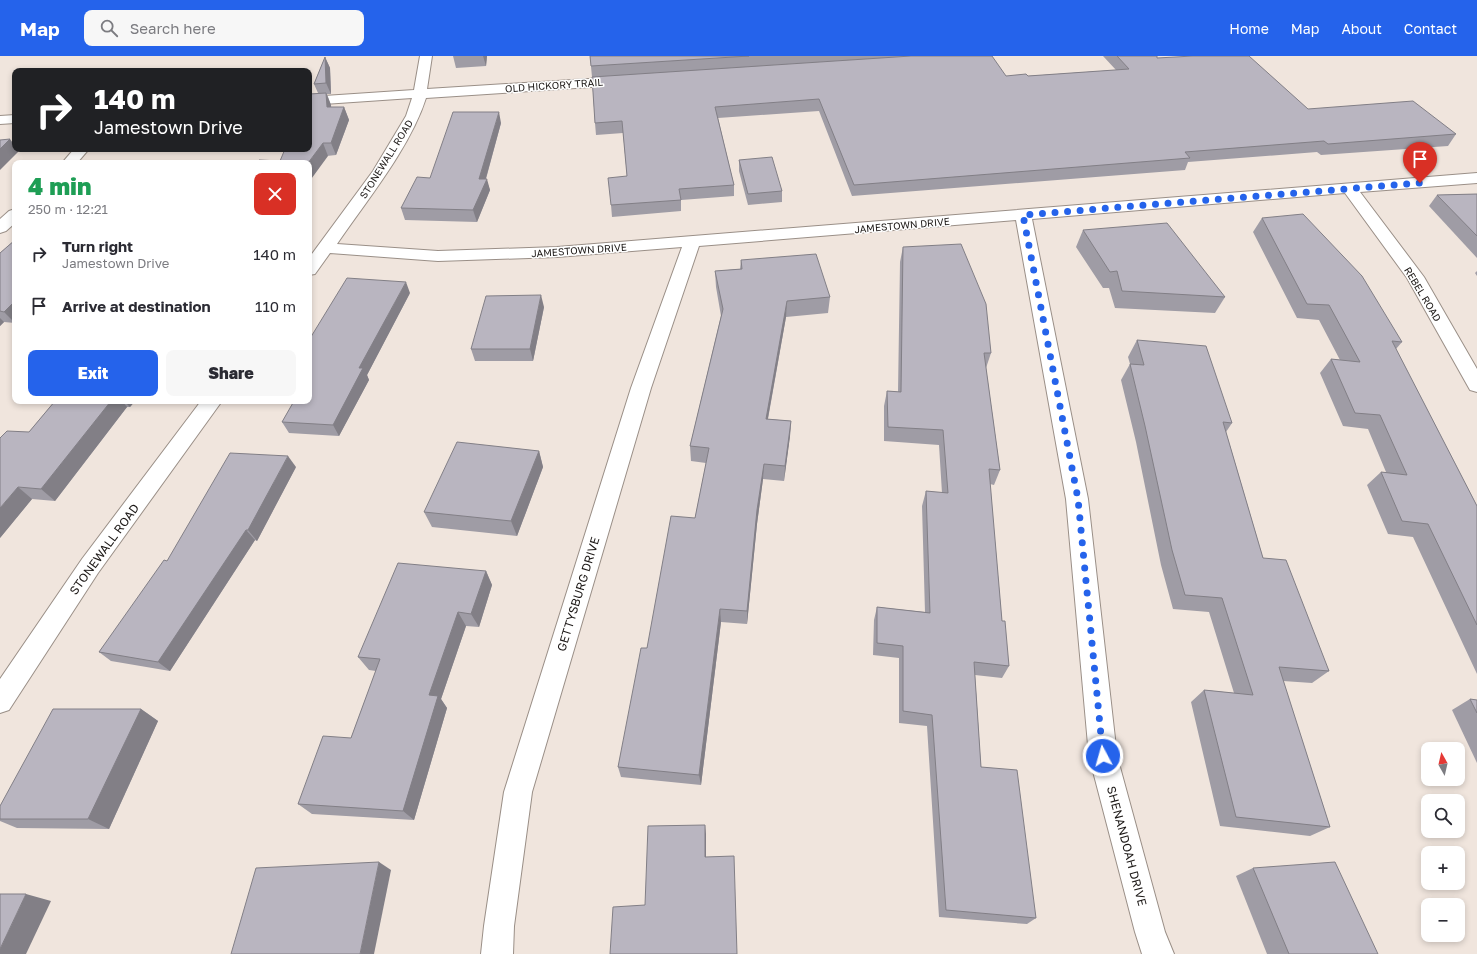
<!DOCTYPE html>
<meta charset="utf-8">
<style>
:root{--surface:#fff;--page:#f7f7f7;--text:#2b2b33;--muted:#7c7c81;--accent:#2563eb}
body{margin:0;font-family:"Golos Text",sans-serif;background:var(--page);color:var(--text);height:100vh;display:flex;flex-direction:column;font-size:15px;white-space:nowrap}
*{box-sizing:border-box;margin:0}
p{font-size:13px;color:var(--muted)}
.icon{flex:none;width:22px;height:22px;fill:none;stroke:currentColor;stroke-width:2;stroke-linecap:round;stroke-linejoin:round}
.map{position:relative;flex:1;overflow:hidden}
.side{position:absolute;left:12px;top:104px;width:300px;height:244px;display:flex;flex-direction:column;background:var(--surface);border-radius:8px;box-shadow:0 2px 6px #0003}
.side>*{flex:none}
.banner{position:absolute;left:12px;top:12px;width:300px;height:84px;border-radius:8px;box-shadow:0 2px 6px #0003;background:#202124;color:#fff;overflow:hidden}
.needle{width:26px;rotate:352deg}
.buttons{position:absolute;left:1421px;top:686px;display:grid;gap:8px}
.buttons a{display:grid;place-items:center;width:44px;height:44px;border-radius:8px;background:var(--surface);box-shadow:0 2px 6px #0003;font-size:20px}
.pin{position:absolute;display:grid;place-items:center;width:34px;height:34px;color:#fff;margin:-41px -17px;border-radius:50% 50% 50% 0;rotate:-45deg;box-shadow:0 0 4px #0007}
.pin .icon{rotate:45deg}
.me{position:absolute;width:44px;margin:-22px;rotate:354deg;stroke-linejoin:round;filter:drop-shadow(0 0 3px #0008)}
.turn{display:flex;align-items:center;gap:14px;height:84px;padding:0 16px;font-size:18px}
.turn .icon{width:52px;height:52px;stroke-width:2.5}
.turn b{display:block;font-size:28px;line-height:34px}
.round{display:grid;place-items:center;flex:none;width:42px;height:42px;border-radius:8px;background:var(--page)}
.headline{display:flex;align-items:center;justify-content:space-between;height:68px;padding:0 16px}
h1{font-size:24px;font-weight:800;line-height:30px;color:#1e9e55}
.button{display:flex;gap:8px;margin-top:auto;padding:8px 16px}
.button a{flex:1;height:46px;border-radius:8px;background:var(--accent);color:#fff;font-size:16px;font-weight:800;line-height:46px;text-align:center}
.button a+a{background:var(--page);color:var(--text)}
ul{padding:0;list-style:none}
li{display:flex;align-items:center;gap:12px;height:52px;padding:0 16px}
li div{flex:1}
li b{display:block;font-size:15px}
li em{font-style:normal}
header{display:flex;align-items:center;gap:24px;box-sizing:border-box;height:56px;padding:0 20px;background:var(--accent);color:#fff}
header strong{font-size:19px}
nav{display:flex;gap:22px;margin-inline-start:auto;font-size:14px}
.search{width:280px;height:36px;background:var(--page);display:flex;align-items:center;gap:10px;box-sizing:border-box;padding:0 14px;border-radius:8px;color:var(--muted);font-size:15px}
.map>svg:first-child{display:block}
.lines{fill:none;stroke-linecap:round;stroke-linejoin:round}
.minor-casing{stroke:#9a8f87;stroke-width:2}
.minor{fill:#fff;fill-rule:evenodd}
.wall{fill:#9f9ca5}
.shaded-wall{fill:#827f86}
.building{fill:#b9b5c0;stroke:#827f86}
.route{stroke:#2563eb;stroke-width:7;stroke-dasharray:0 12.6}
.labels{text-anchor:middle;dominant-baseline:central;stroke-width:3;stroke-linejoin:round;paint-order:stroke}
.far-street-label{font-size:10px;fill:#1c1816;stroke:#fff}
.street-label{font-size:12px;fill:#1c1816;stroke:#fff}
</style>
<header>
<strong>Map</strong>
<div class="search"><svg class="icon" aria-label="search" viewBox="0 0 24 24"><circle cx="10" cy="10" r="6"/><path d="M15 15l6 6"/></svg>Search here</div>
<nav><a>Home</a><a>Map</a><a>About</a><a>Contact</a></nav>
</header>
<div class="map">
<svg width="1477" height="898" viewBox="0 0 1477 898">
<rect width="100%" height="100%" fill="#f0e5dd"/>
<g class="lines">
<g class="minor-casing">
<g id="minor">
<path d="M420,0H432L427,33L621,21L626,22L628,25L626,28L621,29L426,42C410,92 367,144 337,188L438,195L557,191L1477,117V127L1360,136L1424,221L1477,313V336L1470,334L1407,222L1345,137L1032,163L1088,443L1117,700L1165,876L1174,898H1142L1135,876L1089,700L1066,443L1016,164L699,190L651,332L532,736L514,870L513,898H481L484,870L504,736L631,332L682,191L557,201L438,205L330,197L315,218L309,219V202L373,115L406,60L412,42L309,49V41L414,34Z"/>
<path d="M15,59V67L0,68V60Z"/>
<path d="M74,93H89L77,107H62Z"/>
<path d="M15,153V167L6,175L0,177V163L9,155Z"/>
<path d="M201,345H222L98,517L9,654L0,657V623L82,503Z"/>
</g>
</g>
<use href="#minor" class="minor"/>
</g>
<g class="wall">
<path d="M453,0H487L486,10L456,12Z"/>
<path d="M590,0H910L1006,20H1028L1116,14L1103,0H1157V2L1308,53L1456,78L1448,90L1321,99L1317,96L1188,106L1185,114L852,140L819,55L718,62L734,129V140L681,144V155L612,161L611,149L627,120L623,77L596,79L595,67L592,21Z"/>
<path d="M325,1L330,12L331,38H327L331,49V51H344L349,64L336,99L280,105L318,37L314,28Z"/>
<path d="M501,67L486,123L490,134L477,166L405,164L401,152L430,122Z"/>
<path d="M739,104L782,135V146L748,149L739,115Z"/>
<path d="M1477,138V202L1429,150L1437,139Z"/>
<path d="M1262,162L1402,286L1396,293L1477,450V618L1413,481L1388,478L1367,429L1381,416H1386L1368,373L1343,370L1320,317L1331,303L1340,304L1319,264L1297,262L1253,176Z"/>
<path d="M1083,174L1225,241L1215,257L1115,252L1109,232H1103L1076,191Z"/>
<path d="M15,184V267L4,266L0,270V197Z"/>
<path d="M903,191L991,297L986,312L1000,414L994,429L990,428L1002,565L1009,610L1002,622L975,619L981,711L1036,862L1027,868L939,861L927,670L899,667V602L873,599L874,564L877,551L925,556L922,450L926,435L942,437L939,389L884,385V350L887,335L898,336L900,206Z"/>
<path d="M741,204L830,241L828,257L786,261L768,363L791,365L790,380L784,425L763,423L757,468L747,568L721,566L701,729L621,721L618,711L647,592L695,462L706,407L691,405L690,390L721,260L716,231L715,215L740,213Z"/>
<path d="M1477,215V220L1475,217Z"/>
<path d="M410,237L367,319L369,324L339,380L289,377L282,366L293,347L281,346V345H309Z"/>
<path d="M544,251L533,305H475L471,293Z"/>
<path d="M1137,284L1232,367L1226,376L1263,502L1329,615L1312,627L1283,625L1330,771L1310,780L1220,770L1191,646L1204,634L1234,637L1209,556L1173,553L1161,509L1136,386L1121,324L1130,308L1128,301Z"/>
<path d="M55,345H135L130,351H127L55,445L32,443L0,482L29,376Z"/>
<path d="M539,395L543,411L517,480L432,471L424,456Z"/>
<path d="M296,411L257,485L255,484L170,615L111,605L99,596L167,505Z"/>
<path d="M486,515L492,529L479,571L466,570L441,643L447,652L414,764L312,758L298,748L351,682L376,615L369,614L358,601Z"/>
<path d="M1470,643L1477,644V707L1452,654Z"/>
<path d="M141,653L158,665L109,773L17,772L0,765V750Z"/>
<path d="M1253,812L1378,898H1267L1236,820Z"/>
</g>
<g class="shaded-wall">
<path d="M483,0H487L486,10Z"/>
<path d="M325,1L330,12L331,38L326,27Z"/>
<path d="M326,37L331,49L332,64L327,51Z"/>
<path d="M344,51L349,64L336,99L331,87Z"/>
<path d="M499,56L501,67L484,129L487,123L490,134L477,166L473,154L479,123Z"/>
<path d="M10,83L15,90V93H17L19,95L0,114V93Z"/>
<path d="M323,87L328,100L309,126V107H308Z"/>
<path d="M406,226L410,237L367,319L369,324L339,380L333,369L359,312Z"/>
<path d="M541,239L544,251L533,305L530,293Z"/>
<path d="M15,245V267L4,256Z"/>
<path d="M787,245L786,261L765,378L766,363Z"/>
<path d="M0,262L4,266L0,270Z"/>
<path d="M111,345H122L127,351L55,445L41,433Z"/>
<path d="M124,345H135L130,351Z"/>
<path d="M791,365L790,380L784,425L785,410Z"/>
<path d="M539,395L543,411L517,480L511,465Z"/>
<path d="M288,400L296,411L257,485L248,474Z"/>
<path d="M764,408L763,423L757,468L747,568V555L757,454Z"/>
<path d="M18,431L32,443L0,482V452Z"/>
<path d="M246,474L255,484L170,615L158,606Z"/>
<path d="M486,515L492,529L479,571L471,558Z"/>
<path d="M720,553L721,566L701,729L699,719Z"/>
<path d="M458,556L466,570L441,643L447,652L414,764L403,755L429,639Z"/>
<path d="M141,653L158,665L109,773L88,763Z"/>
<path d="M705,769L706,778V809L705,801Z"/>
<path d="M379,806L391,814L374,898H360Z"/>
<path d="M26,838L51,845L26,898H0V893Z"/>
</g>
<g class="building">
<path d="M590,0H749L591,10Z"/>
<path d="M911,0H992L1006,20L1026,18L1028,20L1129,13L1117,0H1157V2L1193,0H1249L1308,53L1413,45L1456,78L1328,88L1324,85L1185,96L1190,102L854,129L819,43L715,51L734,129L679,133L681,144L611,149L608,122L627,120L622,65L595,67L592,21Z"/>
<path d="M325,1L326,27L314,28Z"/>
<path d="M326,37L327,51H344L331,87H323L308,107H256L259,104L280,105L285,93H309V38Z"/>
<path d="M453,56H499L479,123H487L473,154L401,152L417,121L430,122Z"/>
<path d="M10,83L0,93V84Z"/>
<path d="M772,101L782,135L748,138L739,104Z"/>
<path d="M1477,138V180L1437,139Z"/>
<path d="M1303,158L1362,220L1402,286L1392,285L1477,450V569L1428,468L1402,465L1381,416L1407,419L1380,359L1355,357L1331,303L1360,306L1329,249L1307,248L1262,162Z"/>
<path d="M1167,167L1225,241L1122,235L1117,215L1110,216L1083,174Z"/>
<path d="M15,184V245L4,256L0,255V197Z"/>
<path d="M961,188L986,248L991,297H984L1000,414L989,413L1002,565H1005L1009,610L974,606L981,711L1017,714L1036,862L946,854L932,659L903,655V590L877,587V551L930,557L926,435L948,437L943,374L888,371L887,335L901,336L903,191Z"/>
<path d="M816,198L830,241L787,245L766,363L791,365L785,410L764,408L757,454L747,555L720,553L699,719L618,711L641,592H647L671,460L695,462L709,392L690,390L723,253L715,215L742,213L741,204Z"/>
<path d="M347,222L406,226L359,312H363L333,369L282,366L294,345H309V284Z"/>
<path d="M541,239L530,293H471L486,240Z"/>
<path d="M1137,284L1206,290L1232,367L1223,366L1263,502L1286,504L1329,615L1279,611L1330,771L1236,761L1204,634L1253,639L1222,542L1185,539L1172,494L1145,370L1130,308L1144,309Z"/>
<path d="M55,345H111L41,433L18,431L0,452V382L7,375L29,376Z"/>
<path d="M457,386L539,395L511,465L424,456Z"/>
<path d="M230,397L288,400L248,474H246L158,606L99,596L164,504L167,505Z"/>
<path d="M398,507L486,515L471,558L458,556L429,639L438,640L403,755L298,748L323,680L351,682L380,603L358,601Z"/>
<path d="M1470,643L1477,644V657Z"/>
<path d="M53,653H141L88,763H0V750Z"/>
<path d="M705,769V801L734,800L737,898H610L613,851L645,849L648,770Z"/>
<path d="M379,806L360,898H231L256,812Z"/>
<path d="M1335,806L1378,898H1289L1253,812Z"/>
<path d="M0,838H26L0,893Z"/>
</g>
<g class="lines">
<path class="route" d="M1103,700L1078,443L1023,159L1420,127"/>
</g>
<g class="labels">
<g class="far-street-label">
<text transform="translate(554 29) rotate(-4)">OLD HICKORY TRAIL</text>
<text transform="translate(386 103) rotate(-58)">STONEWALL ROAD</text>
<text transform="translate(902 169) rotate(-5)">JAMESTOWN DRIVE</text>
<text transform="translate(579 194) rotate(-4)">JAMESTOWN DRIVE</text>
<text transform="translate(1423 238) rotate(59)">REBEL ROAD</text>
</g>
<g class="street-label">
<text transform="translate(104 493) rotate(-54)">STONEWALL ROAD</text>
<text transform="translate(578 538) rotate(-73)">GETTYSBURG DRIVE</text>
<text transform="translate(1127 790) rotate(75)">SHENANDOAH DRIVE</text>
</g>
</g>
</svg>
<div class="buttons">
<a><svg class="needle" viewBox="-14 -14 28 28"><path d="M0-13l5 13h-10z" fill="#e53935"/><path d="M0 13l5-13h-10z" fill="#7c7c81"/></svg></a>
<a><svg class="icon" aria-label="search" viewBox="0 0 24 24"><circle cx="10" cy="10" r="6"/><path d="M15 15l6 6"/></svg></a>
<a>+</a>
<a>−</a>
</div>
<div class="pin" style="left:1420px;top:127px;background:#d93025"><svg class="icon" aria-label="arrive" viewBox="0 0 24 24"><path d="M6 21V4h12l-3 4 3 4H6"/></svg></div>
<svg class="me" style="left:1103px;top:700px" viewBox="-20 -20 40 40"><circle r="17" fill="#2563eb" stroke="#fff" stroke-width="3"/><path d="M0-11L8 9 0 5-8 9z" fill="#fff"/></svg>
<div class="banner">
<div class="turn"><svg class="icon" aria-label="right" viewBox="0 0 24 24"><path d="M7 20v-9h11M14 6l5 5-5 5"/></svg><div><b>140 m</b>Jamestown Drive</div></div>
</div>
<section class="side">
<div class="headline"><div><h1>4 min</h1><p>250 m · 12:21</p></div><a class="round" style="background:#d93025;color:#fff"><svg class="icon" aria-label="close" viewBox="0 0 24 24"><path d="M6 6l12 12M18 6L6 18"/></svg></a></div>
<ul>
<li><svg class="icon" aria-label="right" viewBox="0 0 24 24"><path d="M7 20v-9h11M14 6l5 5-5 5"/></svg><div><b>Turn right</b><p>Jamestown Drive</p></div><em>140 m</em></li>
<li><svg class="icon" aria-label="arrive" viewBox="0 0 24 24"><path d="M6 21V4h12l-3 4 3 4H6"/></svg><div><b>Arrive at destination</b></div><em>110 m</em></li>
</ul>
<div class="button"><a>Exit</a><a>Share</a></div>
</section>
</div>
